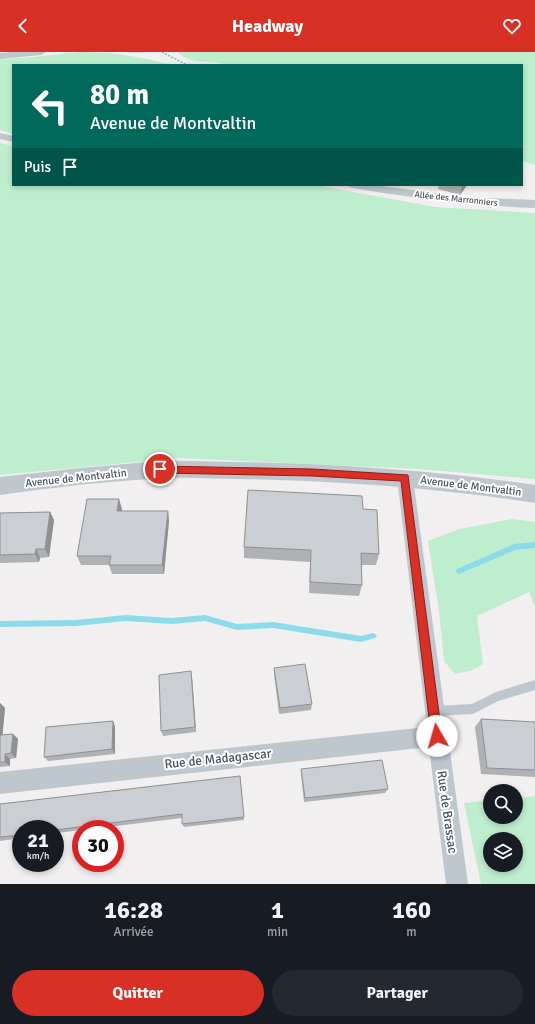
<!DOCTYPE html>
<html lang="fr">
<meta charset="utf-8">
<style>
:root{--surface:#171b24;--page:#242831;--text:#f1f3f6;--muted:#9ea1a6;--accent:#d93025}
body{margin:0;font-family:Signika,sans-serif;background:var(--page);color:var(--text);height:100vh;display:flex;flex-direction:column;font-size:15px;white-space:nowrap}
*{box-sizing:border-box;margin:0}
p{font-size:13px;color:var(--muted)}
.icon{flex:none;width:22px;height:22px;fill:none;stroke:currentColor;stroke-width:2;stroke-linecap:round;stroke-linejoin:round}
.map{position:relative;height:832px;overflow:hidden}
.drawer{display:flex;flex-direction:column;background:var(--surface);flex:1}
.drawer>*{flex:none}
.banner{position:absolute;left:12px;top:12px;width:511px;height:122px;border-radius:0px;box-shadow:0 2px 6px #0003;background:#00695c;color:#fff;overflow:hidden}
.buttons{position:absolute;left:483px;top:732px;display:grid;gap:8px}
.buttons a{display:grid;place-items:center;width:40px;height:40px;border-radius:50%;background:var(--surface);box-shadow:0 2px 6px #0003;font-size:20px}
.speed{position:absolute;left:12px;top:768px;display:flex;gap:8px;font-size:20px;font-weight:700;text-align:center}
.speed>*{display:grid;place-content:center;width:52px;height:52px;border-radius:50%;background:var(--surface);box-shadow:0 2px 6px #0003;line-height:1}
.speed small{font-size:10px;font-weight:400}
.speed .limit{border:6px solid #d22;background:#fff;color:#111}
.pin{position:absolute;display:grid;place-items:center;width:34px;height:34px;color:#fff;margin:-17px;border:2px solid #fff;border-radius:50%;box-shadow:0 1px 4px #0007}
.me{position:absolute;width:44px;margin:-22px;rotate:353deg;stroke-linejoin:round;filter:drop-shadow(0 0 3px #0008)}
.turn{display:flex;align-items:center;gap:14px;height:84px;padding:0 12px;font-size:18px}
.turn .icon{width:52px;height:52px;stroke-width:2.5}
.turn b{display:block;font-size:28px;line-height:34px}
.then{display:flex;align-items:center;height:38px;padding:0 12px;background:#0003;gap:8px;font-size:15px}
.eta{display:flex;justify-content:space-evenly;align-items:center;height:68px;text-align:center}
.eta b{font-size:24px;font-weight:700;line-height:28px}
.action{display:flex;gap:8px;margin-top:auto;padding:8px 12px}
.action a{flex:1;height:46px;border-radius:24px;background:var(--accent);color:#fff;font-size:16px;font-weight:700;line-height:46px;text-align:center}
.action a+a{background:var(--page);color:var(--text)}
header{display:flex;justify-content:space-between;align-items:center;height:52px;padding:0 12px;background:var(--accent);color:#fff;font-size:18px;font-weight:700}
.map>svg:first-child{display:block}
.green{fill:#beeece;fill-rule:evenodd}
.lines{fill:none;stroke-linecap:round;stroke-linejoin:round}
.stream{fill:#8cdbea;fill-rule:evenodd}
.path{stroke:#76cb9d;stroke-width:1.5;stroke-dasharray:2 1.5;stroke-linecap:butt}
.service{fill:#bdc7cd;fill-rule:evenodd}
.minor{fill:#bdc7cd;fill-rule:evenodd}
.tertiary{fill:#bdc7cd;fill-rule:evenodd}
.wall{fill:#afb1b5}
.shaded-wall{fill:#8e9094}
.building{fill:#cbced3;stroke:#8e9094}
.route{fill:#d93025;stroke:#8d1f18}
.labels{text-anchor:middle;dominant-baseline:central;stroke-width:4;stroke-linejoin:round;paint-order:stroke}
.far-street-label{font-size:9px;fill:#47535c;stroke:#fff}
.street-label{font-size:11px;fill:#47535c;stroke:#fff}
.near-street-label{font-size:13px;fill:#47535c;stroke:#fff}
</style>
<header><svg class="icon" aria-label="back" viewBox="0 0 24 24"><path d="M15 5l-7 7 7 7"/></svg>Headway<svg class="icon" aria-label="heart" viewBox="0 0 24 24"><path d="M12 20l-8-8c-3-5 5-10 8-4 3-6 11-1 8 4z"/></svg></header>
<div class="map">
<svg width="535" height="832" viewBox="0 0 535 832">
<rect width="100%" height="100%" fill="#f1efef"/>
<g class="green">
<path d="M80,0C112,0 142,5 172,13H13V82L0,78V7L24,6Z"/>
<path d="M178,0H535V113L522,109V13H227C211,7 191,14 178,0Z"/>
<path d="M0,91L13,94V133H315L435,155L535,161V427L419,417L178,406L0,423Z"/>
<path d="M512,467L535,470V556L529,540L477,564L483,612L470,619L455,622L444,609L439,559L428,489L459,477Z"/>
<path d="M535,744V832H481L464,751L490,748V765H516V746ZM490,787H516V813H490Z"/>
</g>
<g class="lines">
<g class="stream">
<path d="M535,490V496L515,498L459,522L457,521L456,519L457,517L514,492Z"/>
<path d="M125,563L172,566L205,563L237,572L273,570L361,584L373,581L375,582L377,584L375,586L361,590L273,576L237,578L205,569L172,572L125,569L76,574L0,575V569L76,568Z"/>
</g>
<path class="path" d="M162,0L187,13"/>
<path class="service" d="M535,628V638L498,649L473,662L434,664L430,663L429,659L430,655L434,654L472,652L496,640Z"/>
<g class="minor">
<path d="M12,0H46L41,3L0,7V1Z"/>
<path d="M0,81L13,84V90L0,87Z"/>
<path d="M347,133H374L466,145L535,148V156C474,154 413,146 353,136L349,135Z"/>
<path d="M405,419L411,421L413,426L468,832H446L429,695L0,742V720L427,675L397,426L399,421Z"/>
</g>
<path class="tertiary" d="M159,409C186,408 214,410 241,410C340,412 437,419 535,433V451C437,436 339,429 240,427C217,427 194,425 171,426C114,428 57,435 0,443V425L80,416Z"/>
</g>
<g class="wall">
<path d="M439,133H467L460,143L438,137Z"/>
<path d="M122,457L121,459H168L169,469L164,522H112L109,513H81L77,504Z"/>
<path d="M363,457L379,502L376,513H361L362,533L359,544L309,541L310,510L244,506V495Z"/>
<path d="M50,460L54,468L49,505L40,506L39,510L0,511V461Z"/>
<path d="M274,616L312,652L311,658L279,662L274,622Z"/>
<path d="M192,625L196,680L163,684L161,679Z"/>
<path d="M0,651L5,656L2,683L13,682L18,687L16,706L10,707V714L0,715Z"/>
<path d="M481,667L535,670V725L481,722L475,675Z"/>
<path d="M115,674V702L48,709L44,705Z"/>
<path d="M301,717L388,737L385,741L304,750L301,721Z"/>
<path d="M240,724L244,768L184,775L182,772V766L91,777H81V778L57,781V785H55V777H21V786L0,789V752Z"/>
</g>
<g class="shaded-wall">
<path d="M463,133H467L460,143L462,134Z"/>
<path d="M119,447L122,457L120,469L117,459Z"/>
<path d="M168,459L169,469L164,522L162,513Z"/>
<path d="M50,460L54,468L49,505L45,497Z"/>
<path d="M36,497L40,506L39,510L35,502Z"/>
<path d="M191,619L192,625L196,680L195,675Z"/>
<path d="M0,651L5,656L2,689L0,687Z"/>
<path d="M113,669L115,674V702L112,697Z"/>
<path d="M13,682L18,687L16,706L11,701Z"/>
<path d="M5,702L10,707V714L5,710Z"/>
<path d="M55,780L57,781V785L55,783Z"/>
</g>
<g class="building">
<path d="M248,438L362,444L363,457L377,458L379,502L361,501L362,533L310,530L311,498L244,495Z"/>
<path d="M87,447H119L117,459H168L162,513H109L111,504H77Z"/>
<path d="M50,460L45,497H36L35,502L0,503V461Z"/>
<path d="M305,612L312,652L280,656L274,616Z"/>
<path d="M191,619L195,675L161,679L159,623Z"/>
<path d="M481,667L535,670V718L487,716Z"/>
<path d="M113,669L112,697L44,705L46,675Z"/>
<path d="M13,682L11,701L5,702V710H0V683Z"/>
<path d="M382,708L388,737L305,746L301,717Z"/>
<path d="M240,724L244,765L182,772V762L55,778V777H21V783L0,785V752Z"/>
</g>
<path class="route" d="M160,414L312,417L408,423L442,684L441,688L437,690L433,688L431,684L401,429L312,424L160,421L156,417Z"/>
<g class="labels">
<g class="far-street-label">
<text transform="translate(456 147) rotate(6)">Allée des Marronniers</text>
</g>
<g class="street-label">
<text transform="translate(76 426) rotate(-6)">Avenue de Montvaltin</text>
<text transform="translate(471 434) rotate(7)">Avenue de Montvaltin</text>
</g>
<g class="near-street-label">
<text transform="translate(218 707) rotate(-6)">Rue de Madagascar</text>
<text transform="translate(447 760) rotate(82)">Rue de Brassac</text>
</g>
</g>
</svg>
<div class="buttons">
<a><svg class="icon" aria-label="search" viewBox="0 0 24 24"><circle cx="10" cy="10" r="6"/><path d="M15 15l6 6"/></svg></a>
<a><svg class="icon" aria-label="layers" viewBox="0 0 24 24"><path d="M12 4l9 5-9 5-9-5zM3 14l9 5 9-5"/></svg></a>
</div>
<div class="speed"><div>21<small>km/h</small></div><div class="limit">30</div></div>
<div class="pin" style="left:160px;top:417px;background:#d93025"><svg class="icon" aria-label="arrive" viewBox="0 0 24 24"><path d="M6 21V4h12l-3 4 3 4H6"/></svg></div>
<svg class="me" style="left:437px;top:684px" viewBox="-20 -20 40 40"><circle r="19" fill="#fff"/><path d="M0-13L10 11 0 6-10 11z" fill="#d93025"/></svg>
<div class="banner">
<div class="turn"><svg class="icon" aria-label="left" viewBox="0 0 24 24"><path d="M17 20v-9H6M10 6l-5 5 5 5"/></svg><div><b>80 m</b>Avenue de Montvaltin</div></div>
<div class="then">Puis<svg class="icon" aria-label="arrive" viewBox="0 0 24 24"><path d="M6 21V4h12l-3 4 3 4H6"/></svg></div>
</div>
</div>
<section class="drawer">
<div class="eta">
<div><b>16:28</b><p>Arrivée</p></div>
<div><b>1</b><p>min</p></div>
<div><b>160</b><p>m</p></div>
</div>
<div class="action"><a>Quitter</a><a>Partager</a></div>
</section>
